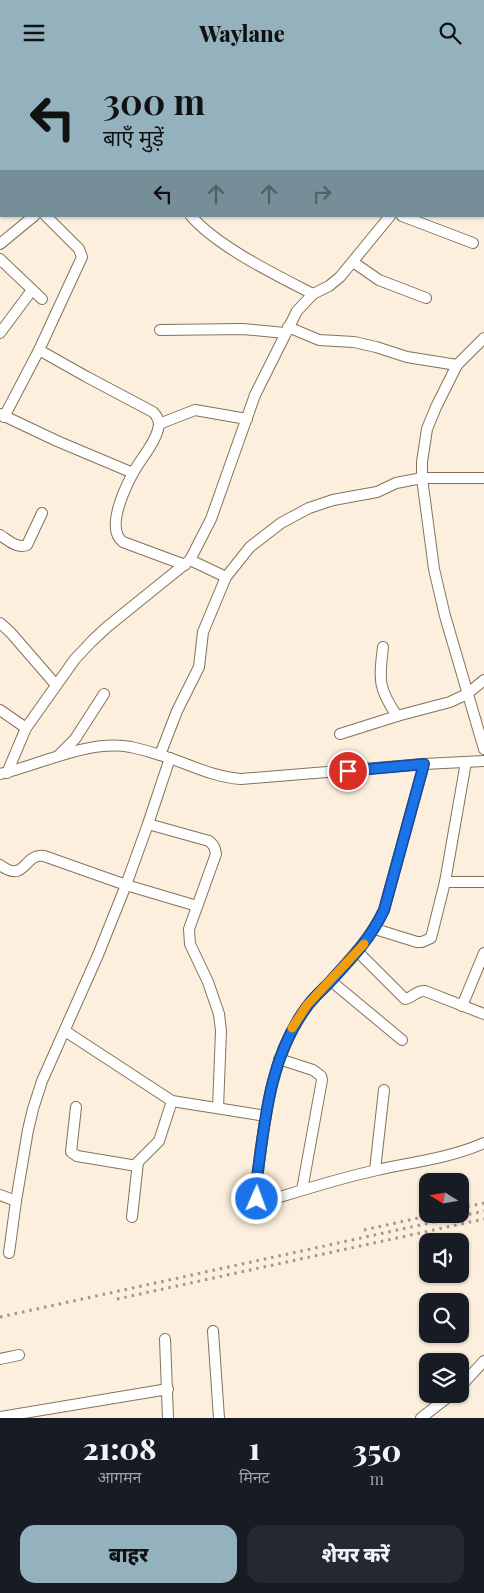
<!DOCTYPE html>
<html lang="hi">
<meta charset="utf-8">
<style>
:root{--surface:#171b24;--page:#242831;--text:#f1f3f6;--muted:#9ea1a6;--accent:#94b2bd}
body{margin:0;font-family:"Playfair Display","Noto Sans Devanagari",serif;background:var(--page);color:var(--text);height:100vh;display:flex;flex-direction:column;font-size:19px;white-space:nowrap}
*{box-sizing:border-box;margin:0}
p{font-size:16px;color:var(--muted)}
.icon{flex:none;width:28px;height:28px;fill:none;stroke:currentColor;stroke-width:2;stroke-linecap:round;stroke-linejoin:round}
.map{position:relative;height:1353px;overflow:hidden}
.sheet{display:flex;flex-direction:column;background:var(--surface);flex:1}
.sheet>*{flex:none}
.top-card{position:absolute;left:0px;top:0px;width:485px;height:152px;box-shadow:0 1px 4px #0004;background:#94b2bd;color:#111;overflow:hidden}
.needle{width:32px;rotate:281deg}
.buttons{position:absolute;left:419px;top:1108px;display:grid;gap:10px}
.buttons a{display:grid;place-items:center;width:50px;height:50px;border-radius:10px;background:var(--surface);box-shadow:0 1px 4px #0004;font-size:25px}
.pin{position:absolute;display:grid;place-items:center;width:42px;height:42px;color:#fff;margin:-21px;border:2px solid #fff;border-radius:50%;box-shadow:0 1px 5px #0007}
.me{position:absolute;width:55px;margin:-28px;rotate:2deg;stroke-linejoin:round;filter:drop-shadow(0 0 4px #0008)}
.turn{display:flex;align-items:center;gap:18px;height:105px;padding:0 20px;font-size:22px}
.turn .icon{width:65px;height:65px;stroke-width:2.5}
.turn b{display:block;font-size:35px;line-height:42px}
.lanes{display:flex;align-items:center;height:48px;padding:0 20px;background:#0003;justify-content:center;gap:25px;direction:ltr}
.lanes .off{opacity:.35}
.eta{display:flex;justify-content:space-evenly;align-items:center;height:85px;text-align:center}
.eta b{font-size:30px;font-weight:800;line-height:35px}
.primary-button{display:flex;gap:10px;margin-top:auto;padding:10px 20px}
.primary-button a{flex:1;height:58px;border-radius:15px;background:var(--accent);color:#111;font-size:20px;font-weight:800;line-height:58px;text-align:center}
.primary-button a+a{background:var(--page);color:var(--text)}
header{display:flex;justify-content:space-between;align-items:center;height:65px;padding:0 20px;background:var(--accent);color:#111;font-size:22px;font-weight:800}
.map>svg:first-child{display:block}
.lines{fill:none;stroke-linecap:round;stroke-linejoin:round}
.minor-casing{stroke:#867259;stroke-width:12}
.minor{stroke:#fff;stroke-width:10}
.rail{stroke:#a29788;stroke-width:3;stroke-dasharray:2.5 5;stroke-linecap:butt}
.route-casing{stroke:#114b97;stroke-width:12}
.route{stroke:#1a73e8;stroke-width:9}
.slow{stroke:#f59e0b;stroke-width:9}
</style>
<header><svg class="icon" aria-label="menu" viewBox="0 0 24 24"><path d="M4 6h16M4 12h16M4 18h16"/></svg>Waylane<svg class="icon" aria-label="search" viewBox="0 0 24 24"><circle cx="10" cy="10" r="6"/><path d="M15 15l6 6"/></svg></header>
<div class="map">
<svg width="484" height="1353" viewBox="0 0 484 1353">
<rect width="100%" height="100%" fill="#fdefde"/>
<g class="lines">
<g class="minor-casing">
<g id="minor">
<path d="M431,0L433,1"/>
<path d="M192,1H193"/>
<path d="M323,1V0"/>
<path d="M0,7L1,8"/>
<path d="M191,151C218,182 276,210 313,229"/>
<path d="M402,151L473,178"/>
<path d="M0,179L34,151"/>
<path d="M0,194L42,234"/>
<path d="M353,197L379,215L426,233"/>
<path d="M288,262L319,275L354,277L376,282L407,292L457,300"/>
<path d="M160,265L243,264L285,268"/>
<path d="M0,268L32,225"/>
<path d="M484,273L457,300L436,342L427,364L422,397V413L434,504L445,551L484,684"/>
<path d="M39,285L87,312L153,347C157,351 159,354 159,360C156,378 141,393 133,408C125,423 105,464 123,477L185,500"/>
<path d="M0,349L57,376L133,408"/>
<path d="M4,352L39,285L82,192L79,184L46,151"/>
<path d="M159,359L195,345L247,354"/>
<path d="M0,470C8,475 17,484 27,480L42,448"/>
<path d="M190,495L226,512"/>
<path d="M0,558L11,568L56,620"/>
<path d="M383,582C379,615 378,623 397,651"/>
<path d="M0,645L26,663"/>
<path d="M340,669L397,651L450,637L467,629L484,615"/>
<path d="M59,690L75,674L104,629"/>
<path d="M160,690L177,646L199,602L203,567L226,512L250,482L281,458L309,443L333,435L377,427L396,418L422,413H484"/>
<path d="M424,699L384,845C370,874 350,894 329,918C321,926 312,934 306,943C267,996 264,1066 255,1128L257,1134L267,1136C303,1125 340,1113 377,1105C413,1097 450,1093 484,1078"/>
<path d="M7,708L26,663L75,594L92,576L107,562L190,495L211,454L255,330L297,246L313,229L329,221L340,212L390,151"/>
<path d="M0,709C40,700 88,674 131,682C140,684 151,687 160,690C188,698 211,712 241,714L424,699L484,696"/>
<path d="M148,759L209,776C214,780 215,783 216,789L189,864L190,879L208,917L219,949L221,966L218,1043"/>
<path d="M0,800C26,819 23,788 44,791L126,820L197,841"/>
<path d="M445,817H484"/>
<path d="M375,864L417,877H422L431,873L445,817L466,697"/>
<path d="M358,887L405,934C413,933 416,925 425,926L484,949"/>
<path d="M331,916L402,975"/>
<path d="M462,941L484,888"/>
<path d="M65,966L172,1036L266,1051"/>
<path d="M279,994L313,1005L321,1011L322,1015L302,1125"/>
<path d="M76,1042L71,1087L77,1091L137,1101"/>
<path d="M375,1105L384,1025"/>
<path d="M0,1130L16,1136"/>
<path d="M132,1152L138,1097L159,1076L172,1036"/>
<path d="M9,1188L16,1136L28,1065L33,1044L42,1016L98,890L126,820L148,759L170,693"/>
<path d="M213,1266L219,1353"/>
<path d="M165,1274L168,1353"/>
<path d="M0,1294L19,1290"/>
<path d="M460,1322L484,1296"/>
<path d="M0,1352L168,1324"/>
<path d="M421,1353L452,1329"/>
</g>
</g>
<use href="#minor" class="minor"/>
<g class="rail">
<path d="M460,1143L484,1138"/>
<path d="M364,1165L436,1149"/>
<path d="M117,1234L484,1154"/>
<path d="M0,1252L484,1146"/>
</g>
</g>
<g class="lines">
<g class="route-casing">
<path id="route" d="M257,1134L255,1128C264,1066 267,996 306,943C312,934 321,926 329,918C351,894 370,875 384,845L424,699L348,706"/>
</g>
<use href="#route" class="route"/>
<path class="slow" d="M292,963L307,940L364,879"/>
</g>
</svg>
<div class="buttons">
<a><svg class="needle" viewBox="-14 -14 28 28"><path d="M0-13l5 13h-10z" fill="#e53935"/><path d="M0 13l5-13h-10z" fill="#9ea1a6"/></svg></a>
<a><svg class="icon" aria-label="sound" viewBox="0 0 24 24"><path d="M4 9h4l5-4v14l-5-4H4zM17 9q2 3 0 6"/></svg></a>
<a><svg class="icon" aria-label="search" viewBox="0 0 24 24"><circle cx="10" cy="10" r="6"/><path d="M15 15l6 6"/></svg></a>
<a><svg class="icon" aria-label="layers" viewBox="0 0 24 24"><path d="M12 4l9 5-9 5-9-5zM3 14l9 5 9-5"/></svg></a>
</div>
<div class="pin" style="left:348px;top:706px;background:#d93025"><svg class="icon" aria-label="arrive" viewBox="0 0 24 24"><path d="M6 21V4h12l-3 4 3 4H6"/></svg></div>
<svg class="me" style="left:257px;top:1134px" viewBox="-20 -20 40 40"><circle r="17" fill="#1a73e8" stroke="#fff" stroke-width="3"/><path d="M0-11L8 9 0 5-8 9z" fill="#fff"/></svg>
<div class="top-card">
<div class="turn"><svg class="icon" aria-label="left" viewBox="0 0 24 24"><path d="M17 20v-9H6M10 6l-5 5 5 5"/></svg><div><b>300 m</b>बाएँ मुड़ें</div></div>
<div class="lanes"><svg class="icon" aria-label="left" viewBox="0 0 24 24"><path d="M17 20v-9H6M10 6l-5 5 5 5"/></svg><svg class="icon off" aria-label="ahead" viewBox="0 0 24 24"><path d="M12 20V5M6 11l6-6 6 6"/></svg><svg class="icon off" aria-label="ahead" viewBox="0 0 24 24"><path d="M12 20V5M6 11l6-6 6 6"/></svg><svg class="icon off" aria-label="right" viewBox="0 0 24 24"><path d="M7 20v-9h11M14 6l5 5-5 5"/></svg></div>
</div>
</div>
<section class="sheet">
<div class="eta">
<div><b>21:08</b><p>आगमन</p></div>
<div><b>1</b><p>मिनट</p></div>
<div><b>350</b><p>m</p></div>
</div>
<div class="primary-button"><a>बाहर</a><a>शेयर करें</a></div>
</section>
